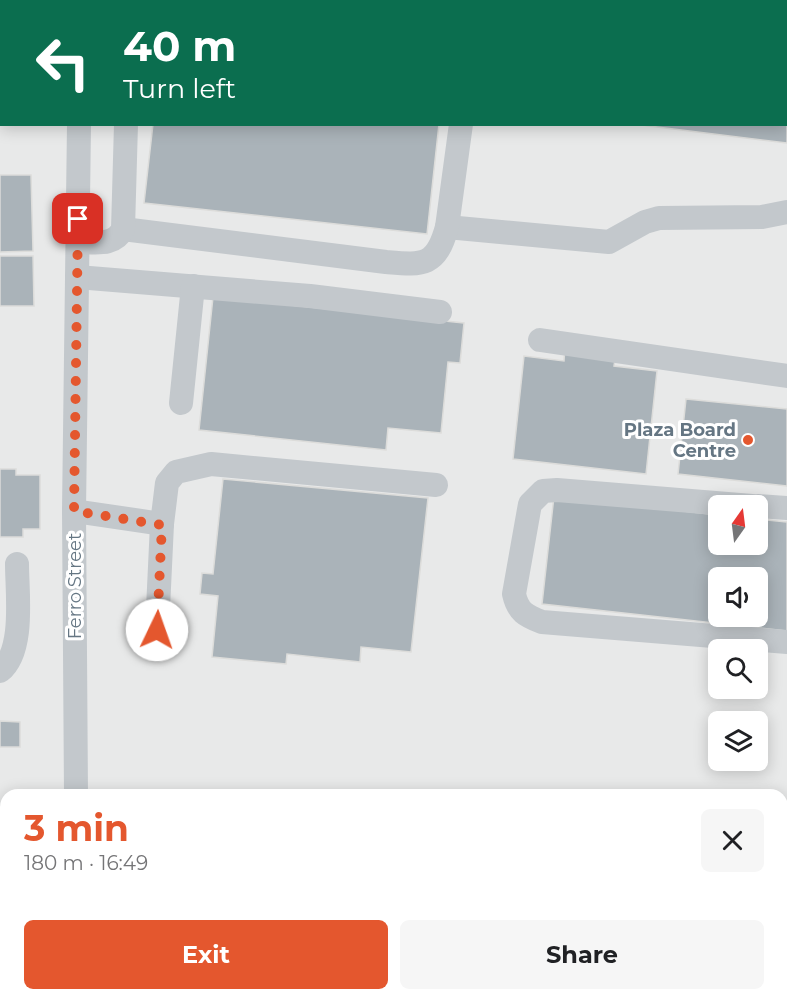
<!DOCTYPE html>
<meta charset="utf-8">
<style>
:root{--surface:#fff;--page:#f6f6f6;--text:#202124;--muted:#757577;--accent:#e4572e}
body{margin:0;font-family:Montserrat,sans-serif;background:var(--page);color:var(--text);height:100vh;display:flex;flex-direction:column;font-size:22px;white-space:nowrap}
*{box-sizing:border-box;margin:0}
p{font-size:20px;color:var(--muted)}
.icon{flex:none;width:33px;height:33px;fill:none;stroke:currentColor;stroke-width:2;stroke-linecap:round;stroke-linejoin:round}
.map{position:relative;flex:1;overflow:hidden}
.panel{position:absolute;left:0px;top:789px;width:788px;height:212px;display:flex;flex-direction:column;background:var(--surface);border-radius:18px 18px 0 0;box-shadow:0 3px 15px #0003}
.panel>*{flex:none}
.hud{position:absolute;left:0px;top:0px;width:788px;height:126px;box-shadow:0 3px 15px #0003;background:#0b6e4f;color:#fff;overflow:hidden}
.needle{width:39px;rotate:14deg}
.fabs{position:absolute;left:708px;top:495px;display:grid;gap:12px}
.fabs a{display:grid;place-items:center;width:60px;height:60px;border-radius:9px;background:var(--surface);box-shadow:0 3px 15px #0003;font-size:30px}
.pin{position:absolute;display:grid;place-items:center;width:51px;height:51px;color:#fff;margin:-26px;border-radius:12px;box-shadow:0 3px 9px #0006}
.me{position:absolute;width:66px;margin:-33px;rotate:3deg;stroke-linejoin:round;filter:drop-shadow(0 0 4px #0008)}
.turn{display:flex;align-items:center;gap:21px;height:126px;padding:0 24px;font-size:27px}
.turn .icon{width:78px;height:78px;stroke-width:2.5}
.turn b{display:block;font-size:42px;line-height:51px}
.round{display:grid;place-items:center;flex:none;width:63px;height:63px;border-radius:9px;background:var(--page)}
.headline{display:flex;align-items:center;justify-content:space-between;height:102px;padding:0 24px}
h1{font-size:36px;font-weight:700;line-height:45px;color:var(--accent)}
.primary-button{display:flex;gap:12px;margin-top:auto;padding:12px 24px}
.primary-button a{flex:1;height:69px;border-radius:9px;background:var(--accent);color:#fff;font-size:24px;font-weight:700;line-height:69px;text-align:center}
.primary-button a+a{background:var(--page);color:var(--text)}
.map>svg:first-child{display:block}
.built{fill:#e8e9e9;fill-rule:evenodd}
.building{fill:#aab3b9;stroke:#dcdcda;stroke-width:1.5;fill-rule:evenodd}
.lines{fill:none;stroke-linecap:round;stroke-linejoin:round}
.minor{stroke:#c3c8cc;stroke-width:24}
.route{stroke:#e4572e;stroke-width:10;stroke-dasharray:0 18}
.poi-dot{fill:#e4572e;stroke:#fff;stroke-width:2}
.labels{text-anchor:middle;dominant-baseline:central;stroke-width:6;stroke-linejoin:round;paint-order:stroke}
.poi-label{font-size:18px;font-weight:bold;fill:#657683;stroke:#fff;text-anchor:end}
.street-label{font-size:18px;fill:#657683;stroke:#fff}
</style>
<div class="map">
<svg width="787" height="1000" viewBox="0 0 787 1000">
<rect width="100%" height="100%" fill="#fafaf8"/>
<path class="built" d="M0,0H787V1000H0ZM2,2H786V124H2ZM718,506H758V544H718ZM718,578H758V616H718ZM718,650H758V688H718ZM718,722H758V760H718ZM6,795H782V994H6Z"/>
<g class="building">
<path d="M167,0H453L167,2Z"/>
<path d="M584,0H787V143L633,124H786V2Z"/>
<path d="M153,124H439L427,234L144,203Z"/>
<path d="M0,175H31L33,251L0,252Z"/>
<path d="M0,256H33L34,306H0Z"/>
<path d="M213,297L464,323L460,363L448,362L441,433L388,428L386,450L199,430Z"/>
<path d="M565,347L616,353L614,366L657,371L646,474L513,459L524,356L564,361Z"/>
<path d="M686,399L787,409V486L678,474Z"/>
<path d="M0,469H16V475H40V529H23V537H0Z"/>
<path d="M223,479L428,498L411,652L361,647L360,662L287,654L286,664L212,657L218,596L200,594L202,573L213,574Z"/>
<path d="M554,496L718,515V544H758V519L787,522V631L542,604ZM718,578H758V616H718Z"/>
<path d="M0,721L20,722V747H0Z"/>
<path d="M0,977L6,980V994H35L32,1000H0Z"/>
<path d="M359,994H389L384,1000H365Z"/>
<path d="M532,994H642V1000H531Z"/>
</g>
<g class="lines">
<g class="minor">
<path d="M79,0V2"/>
<path d="M135,2V0"/>
<path d="M477,2V0"/>
<path d="M0,112H2"/>
<path d="M447,227L609,242L645,222L659,218L762,217L787,212"/>
<path d="M123,229L386,262C423,265 436,267 447,227L461,124"/>
<path d="M78,242C95,242 114,247 123,229L126,124"/>
<path d="M77,277L310,296L440,312"/>
<path d="M540,340L787,376"/>
<path d="M181,403L193,286"/>
<path d="M752,506L557,490L543,491L530,504L514,594C518,612 526,616 542,622L787,642"/>
<path d="M758,506L787,508"/>
<path d="M74,511L162,524"/>
<path d="M157,630L162,524L167,483L176,472L211,464L436,485"/>
<path d="M0,671C25,651 17,593 17,564"/>
<path d="M76,795L74,511L79,124"/>
<path d="M0,944L6,945"/>
<path d="M76,994V1000"/>
<path d="M105,994L152,1000"/>
</g>
</g>
<g class="lines">
<path class="route" d="M78,219L74,511L162,525L157,630"/>
</g>
<circle class="poi-dot" cx="748" cy="440" r="6"/>
<g class="labels">
<g class="poi-label">
<text x="736" y="430">Plaza Board<tspan x="736" dy="21">Centre</tspan></text>
</g>
<g class="street-label">
<text transform="translate(75 586) rotate(-90)">Ferro Street</text>
</g>
</g>
</svg>
<div class="fabs">
<a><svg class="needle" viewBox="-14 -14 28 28"><path d="M0-13l5 13h-10z" fill="#e53935"/><path d="M0 13l5-13h-10z" fill="#757577"/></svg></a>
<a><svg class="icon" aria-label="sound" viewBox="0 0 24 24"><path d="M4 9h4l5-4v14l-5-4H4zM17 9q2 3 0 6"/></svg></a>
<a><svg class="icon" aria-label="search" viewBox="0 0 24 24"><circle cx="10" cy="10" r="6"/><path d="M15 15l6 6"/></svg></a>
<a><svg class="icon" aria-label="layers" viewBox="0 0 24 24"><path d="M12 4l9 5-9 5-9-5zM3 14l9 5 9-5"/></svg></a>
</div>
<div class="pin" style="left:78px;top:219px;background:#d93025"><svg class="icon" aria-label="arrive" viewBox="0 0 24 24"><path d="M6 21V4h12l-3 4 3 4H6"/></svg></div>
<svg class="me" style="left:157px;top:630px" viewBox="-20 -20 40 40"><circle r="19" fill="#fff"/><path d="M0-13L10 11 0 6-10 11z" fill="#e4572e"/></svg>
<div class="hud">
<div class="turn"><svg class="icon" aria-label="left" viewBox="0 0 24 24"><path d="M17 20v-9H6M10 6l-5 5 5 5"/></svg><div><b>40 m</b>Turn left</div></div>
</div>
<section class="panel">
<div class="headline"><div><h1>3 min</h1><p>180 m · 16:49</p></div><a class="round"><svg class="icon" aria-label="close" viewBox="0 0 24 24"><path d="M6 6l12 12M18 6L6 18"/></svg></a></div>
<div class="primary-button"><a>Exit</a><a>Share</a></div>
</section>
</div>
